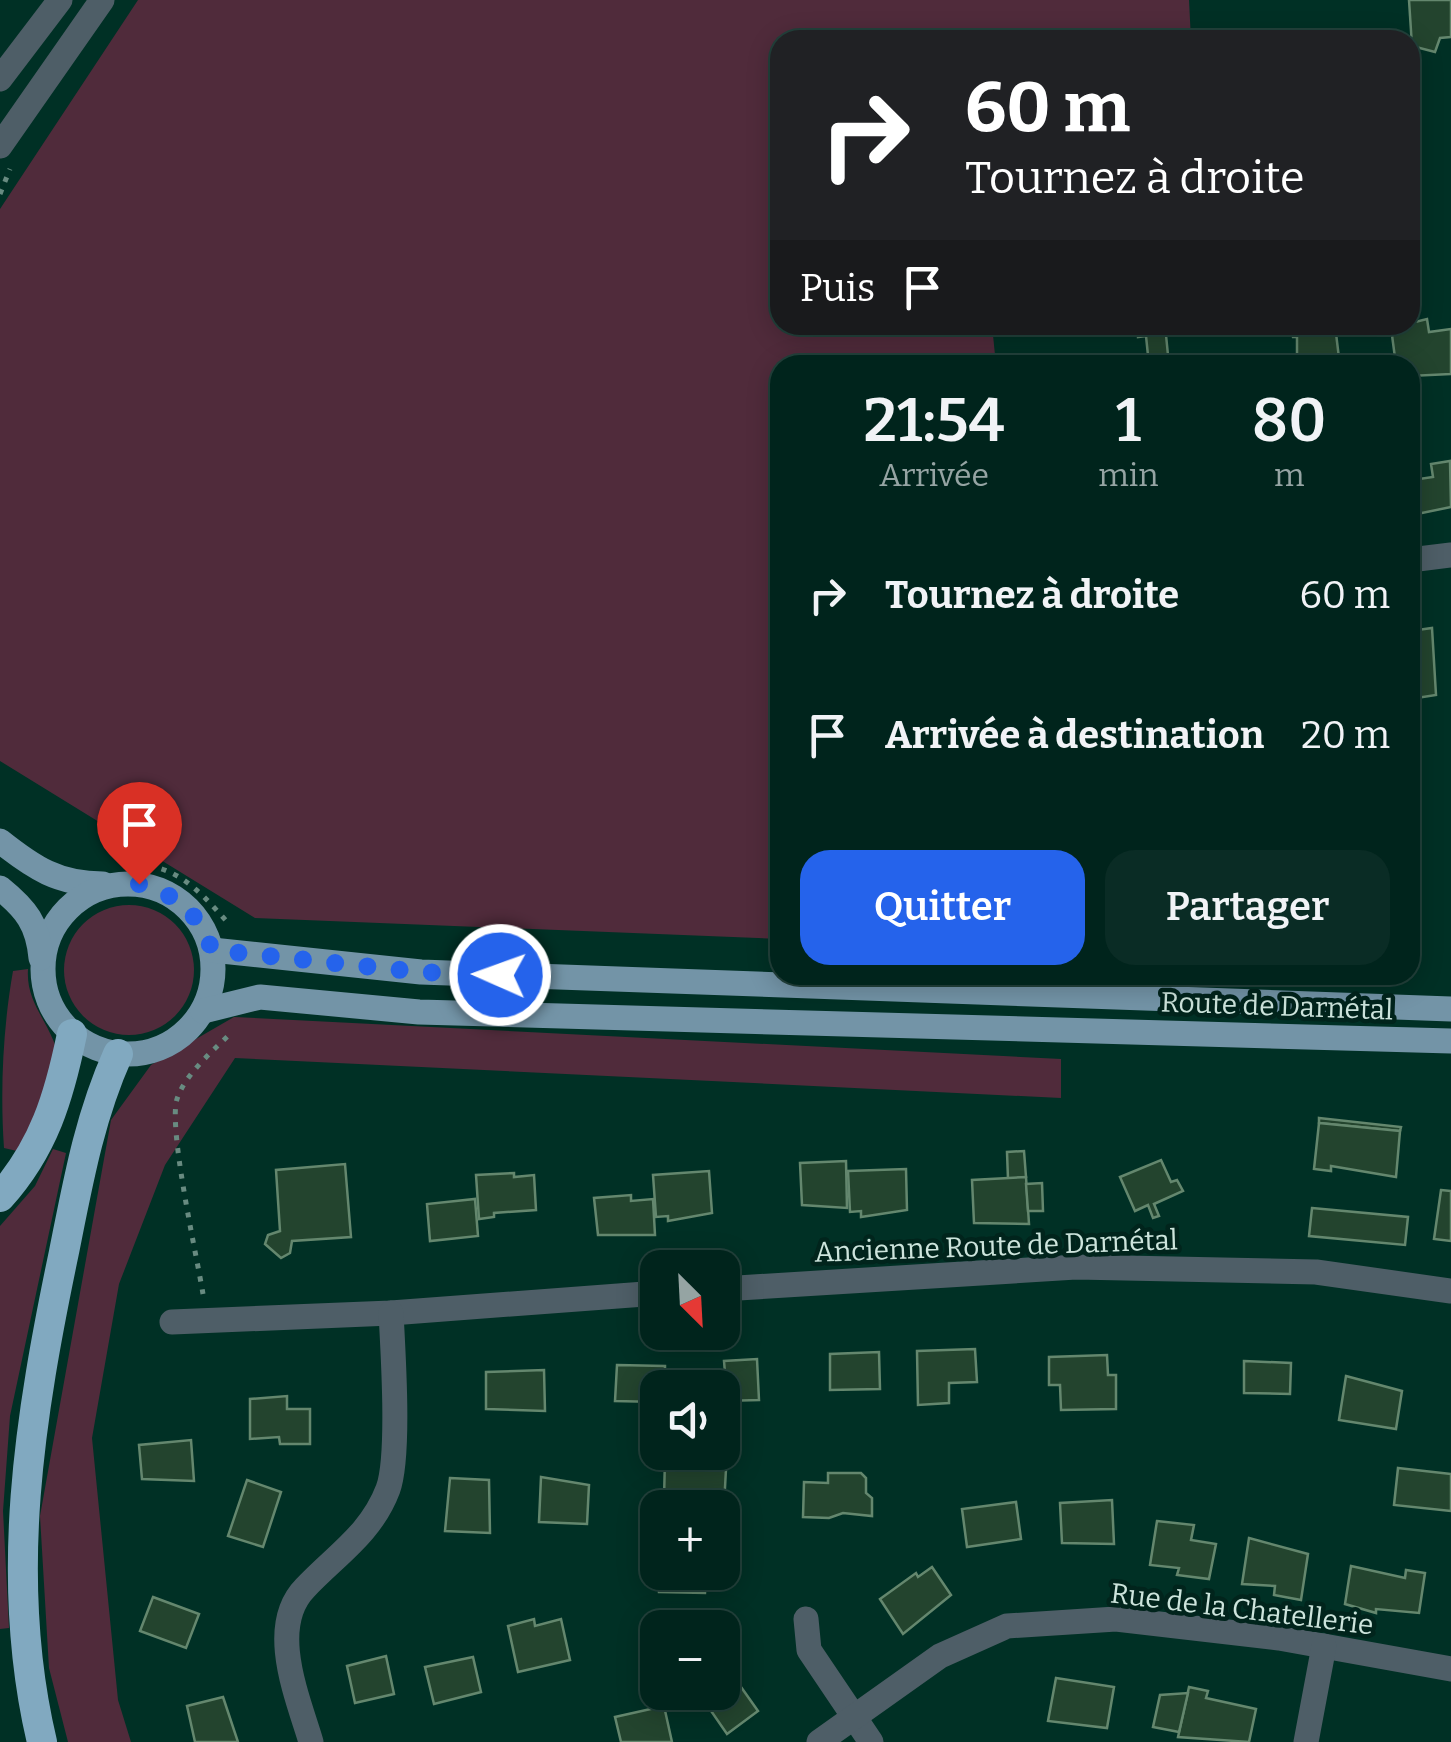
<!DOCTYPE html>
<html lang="fr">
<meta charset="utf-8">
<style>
:root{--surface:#00241c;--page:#0a2c25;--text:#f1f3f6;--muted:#95a4a3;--line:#22413b;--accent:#2563eb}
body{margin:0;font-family:Bitter,serif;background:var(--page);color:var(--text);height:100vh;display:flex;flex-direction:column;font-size:38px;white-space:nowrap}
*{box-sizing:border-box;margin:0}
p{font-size:32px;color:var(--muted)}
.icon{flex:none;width:55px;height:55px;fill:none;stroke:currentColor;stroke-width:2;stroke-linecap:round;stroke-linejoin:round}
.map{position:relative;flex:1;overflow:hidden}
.panel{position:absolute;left:770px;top:355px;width:650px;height:630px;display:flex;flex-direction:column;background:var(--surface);border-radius:30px;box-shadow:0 5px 25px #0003,0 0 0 2px var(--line)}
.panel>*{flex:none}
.top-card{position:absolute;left:770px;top:30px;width:650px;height:305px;border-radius:30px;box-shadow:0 5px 25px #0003,0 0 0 2px var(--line);background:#202124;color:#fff;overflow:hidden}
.needle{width:65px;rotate:156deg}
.fabs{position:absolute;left:640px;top:1250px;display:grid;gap:20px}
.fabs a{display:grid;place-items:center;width:100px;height:100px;border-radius:20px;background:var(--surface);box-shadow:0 5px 25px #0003,0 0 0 2px var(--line);font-size:50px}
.pin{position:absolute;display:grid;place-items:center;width:85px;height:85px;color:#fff;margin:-102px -42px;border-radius:50% 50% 50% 0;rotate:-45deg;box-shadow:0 0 10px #0007}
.pin .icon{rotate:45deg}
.me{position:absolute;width:110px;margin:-55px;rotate:272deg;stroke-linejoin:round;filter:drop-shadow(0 0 8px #0008)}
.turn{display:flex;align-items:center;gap:35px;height:210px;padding:0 30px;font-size:45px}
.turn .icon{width:130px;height:130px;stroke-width:2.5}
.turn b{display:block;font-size:70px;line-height:85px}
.then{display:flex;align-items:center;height:95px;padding:0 30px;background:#0003;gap:20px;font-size:38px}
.eta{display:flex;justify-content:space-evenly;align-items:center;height:170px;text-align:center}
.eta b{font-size:60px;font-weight:600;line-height:70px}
.action{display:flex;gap:20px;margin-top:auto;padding:20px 30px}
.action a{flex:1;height:115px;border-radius:30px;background:var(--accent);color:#fff;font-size:40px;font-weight:600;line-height:115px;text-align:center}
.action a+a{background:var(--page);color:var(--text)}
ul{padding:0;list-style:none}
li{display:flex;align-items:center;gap:30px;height:140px;padding:0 30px}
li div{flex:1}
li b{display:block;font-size:38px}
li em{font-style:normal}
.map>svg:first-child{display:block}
.green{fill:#502b3b}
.building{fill:#23442e;stroke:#64876e;stroke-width:2.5}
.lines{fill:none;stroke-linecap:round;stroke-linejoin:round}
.path{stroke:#688b81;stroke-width:5;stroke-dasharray:5 8;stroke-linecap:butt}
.minor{stroke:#4e5e67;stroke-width:25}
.major{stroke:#7394a7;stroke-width:25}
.highway{stroke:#81a9c0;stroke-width:30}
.route{stroke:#2563eb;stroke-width:18;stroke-dasharray:0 32.4}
.labels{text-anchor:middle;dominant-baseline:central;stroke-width:9;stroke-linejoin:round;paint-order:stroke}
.street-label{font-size:28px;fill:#cde4dc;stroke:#01241c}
</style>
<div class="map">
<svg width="1451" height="1742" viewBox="0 0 1451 1742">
<rect width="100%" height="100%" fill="#003025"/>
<g class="green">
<path d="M138,0H1189L1191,40H780V325H992L996,365H780V939L255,918L0,761V209Z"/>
<circle cx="129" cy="970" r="65"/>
<path d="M28,969C26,999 43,1015 54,1042C69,1080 35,1122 17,1151L4,1148C0,1090 3,1028 13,971Z"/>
<path d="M234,1017L1061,1059V1098L235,1058L165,1165L119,1284L92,1438L118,1700L131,1742H68L49,1668L40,1516L111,1120L151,1065Z"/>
<path d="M53,1149L66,1153L10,1416L3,1511L9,1628L0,1629V1226L35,1186Z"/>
</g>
<g class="building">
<path d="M1409,0H1451V37L1440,38L1435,52L1412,46Z"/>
<path d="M1427,319L1429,332L1451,329V374L1410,376V365H1396L1391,328Z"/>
<path d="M1137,325H1176L1177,333L1166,335L1169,365H1149L1146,336L1138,337Z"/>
<path d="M1291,325H1335L1339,358H1343L1344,365H1297V337H1293Z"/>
<path d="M1450,461L1451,507L1417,514L1412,480L1433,477L1431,464Z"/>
<path d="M1432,628L1436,695L1410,699V631Z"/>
<path d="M1319,1118L1401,1127L1400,1131L1319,1123Z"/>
<path d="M1319,1123L1400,1131L1396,1177L1331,1166V1171L1314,1169Z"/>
<path d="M1024,1151L1026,1177L1008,1179L1007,1152Z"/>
<path d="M1161,1160L1171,1182L1177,1180L1183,1191L1154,1204L1159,1216L1153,1218L1148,1205L1135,1211L1120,1177Z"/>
<path d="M846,1161L847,1208L802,1205L800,1163Z"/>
<path d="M345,1164L351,1237L292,1241L290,1253L281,1258L265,1244L268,1235L280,1231L276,1170Z"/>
<path d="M906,1169L907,1210L861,1217V1211L850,1212L848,1171Z"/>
<path d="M709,1171L712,1213L668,1221V1216L656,1217L653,1175Z"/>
<path d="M514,1173V1177L534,1175L536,1210L494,1213V1217L479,1219L476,1175Z"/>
<path d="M1026,1177L1029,1224L974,1223L972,1180Z"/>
<path d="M1042,1183L1043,1211H1028L1026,1184Z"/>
<path d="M1441,1190L1451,1191V1241L1434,1239Z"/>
<path d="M631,1195V1201L653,1199L655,1235H598L594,1198Z"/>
<path d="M475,1199L478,1236L430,1241L427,1204Z"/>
<path d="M1312,1208L1408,1217L1405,1245L1309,1236Z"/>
<path d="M975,1349L977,1382L949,1383V1403L918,1405L917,1351Z"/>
<path d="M879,1352L880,1389L830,1390V1354Z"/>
<path d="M1107,1355L1108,1375H1116V1409L1061,1410L1060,1385H1049V1357Z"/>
<path d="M757,1359L759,1400L722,1401V1388H715V1373H725L724,1361Z"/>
<path d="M1244,1361L1291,1363L1290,1394L1244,1393Z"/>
<path d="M617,1365L665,1366V1388H658V1402L615,1401Z"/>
<path d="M544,1370L545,1411L486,1409V1372Z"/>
<path d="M1346,1376L1402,1391L1396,1429L1339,1420Z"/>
<path d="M287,1396V1409H310V1444H280L279,1437L250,1439V1399Z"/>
<path d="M191,1440L194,1481L142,1479L139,1445Z"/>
<path d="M702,1456V1468L726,1469L724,1506L693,1505L694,1498L664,1499L665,1458Z"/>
<path d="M1398,1468L1451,1474V1511L1394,1505Z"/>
<path d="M828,1473H861L866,1478V1493L872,1498V1516L843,1513L829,1518L803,1517L804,1482L828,1483Z"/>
<path d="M541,1477L589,1485L587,1524L539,1522Z"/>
<path d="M450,1478L489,1480L490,1533L445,1531Z"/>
<path d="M247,1480L281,1492L263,1547L228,1536Z"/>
<path d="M1112,1500L1114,1544L1062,1543L1060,1503Z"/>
<path d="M1016,1502L1021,1539L967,1547L962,1509Z"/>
<path d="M1157,1521L1194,1525L1191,1540L1216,1544L1209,1579L1177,1575L1179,1568L1150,1565Z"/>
<path d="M1249,1538L1308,1554L1301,1600L1274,1595L1275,1586L1242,1584Z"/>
<path d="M1351,1566L1405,1578L1406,1570L1425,1573L1419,1613L1376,1609V1613L1345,1604Z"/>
<path d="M932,1567L951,1595L903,1634L880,1599L916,1573L918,1577Z"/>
<path d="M660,1572H706L705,1593L659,1592Z"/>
<path d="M153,1597L199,1614L186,1648L140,1631Z"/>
<path d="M534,1619L535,1626L561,1619L570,1660L518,1672L508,1626Z"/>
<path d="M386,1656L394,1694L355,1703L347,1666Z"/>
<path d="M473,1657L481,1692L434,1704L425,1667Z"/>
<path d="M729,1670L758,1711L727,1734L698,1692H722V1675Z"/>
<path d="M1056,1678L1114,1687L1107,1728L1048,1721Z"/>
<path d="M1189,1687L1208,1691L1206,1698L1256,1709L1249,1742L1178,1737Z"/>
<path d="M1188,1693L1179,1732L1153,1727L1160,1695Z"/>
<path d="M223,1697L238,1742H195L187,1706Z"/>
<path d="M664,1706L672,1742H621L615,1717Z"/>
</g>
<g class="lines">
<g class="path">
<path d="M0,194L10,169"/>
<path d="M123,863C175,863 196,887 229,924"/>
<path d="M203,1294C197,1257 168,1128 177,1099C185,1074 214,1050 232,1032"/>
</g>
<g class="minor">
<path d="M0,79L60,0"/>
<path d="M0,146L102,0"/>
<path d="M1410,560L1451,555"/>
<path d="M722,1289L1076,1267L1316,1272L1451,1291"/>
<path d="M172,1322L391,1313L658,1293"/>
<path d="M806,1619L809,1650L871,1742"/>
<path d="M311,1742C298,1698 267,1627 305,1588C336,1555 371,1534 388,1489C400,1456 393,1352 391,1313"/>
<path d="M819,1742L940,1656L1007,1626L1116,1619L1279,1638L1451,1669"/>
<path d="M1306,1742L1324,1646"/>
</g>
<g class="major">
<path d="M0,841C34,868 58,884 103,884"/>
<circle cx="128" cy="969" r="85"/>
<path d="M0,888C26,909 38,924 41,958"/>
<path d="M212,950L421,972L1451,1009"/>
<path d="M203,1011L260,997L419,1012L1451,1041"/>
</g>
<g class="highway">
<path d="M0,1197C44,1148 59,1097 72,1034"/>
<path d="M42,1742C3,1578 30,1414 64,1252C78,1182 89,1119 118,1054"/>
</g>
</g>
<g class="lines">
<path class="route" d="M139,884C178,895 198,913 212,950L420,972L500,975"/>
</g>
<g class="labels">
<g class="street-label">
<text transform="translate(1277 1006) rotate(2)">Route de Darnétal</text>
<text transform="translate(996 1246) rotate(-2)">Ancienne Route de Darnétal</text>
<text transform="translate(1242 1609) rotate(7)">Rue de la Chatellerie</text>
</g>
</g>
</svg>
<div class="fabs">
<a><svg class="needle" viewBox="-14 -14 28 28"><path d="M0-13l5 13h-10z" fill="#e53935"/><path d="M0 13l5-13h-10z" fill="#95a4a3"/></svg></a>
<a><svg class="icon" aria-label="sound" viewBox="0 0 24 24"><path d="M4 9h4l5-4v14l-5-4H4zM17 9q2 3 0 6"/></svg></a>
<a>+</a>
<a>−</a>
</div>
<div class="pin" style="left:139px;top:884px;background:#d93025"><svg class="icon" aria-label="arrive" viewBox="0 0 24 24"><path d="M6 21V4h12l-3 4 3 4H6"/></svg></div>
<svg class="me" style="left:500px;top:975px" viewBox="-20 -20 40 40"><circle r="17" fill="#2563eb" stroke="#fff" stroke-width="3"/><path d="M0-11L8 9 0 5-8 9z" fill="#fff"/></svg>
<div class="top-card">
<div class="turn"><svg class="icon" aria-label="right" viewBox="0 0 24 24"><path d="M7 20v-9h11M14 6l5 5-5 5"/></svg><div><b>60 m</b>Tournez à droite</div></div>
<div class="then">Puis<svg class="icon" aria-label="arrive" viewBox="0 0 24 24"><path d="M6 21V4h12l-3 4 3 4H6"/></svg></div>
</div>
<section class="panel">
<div class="eta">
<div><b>21:54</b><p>Arrivée</p></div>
<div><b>1</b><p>min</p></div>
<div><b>80</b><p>m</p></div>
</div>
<ul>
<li><svg class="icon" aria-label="right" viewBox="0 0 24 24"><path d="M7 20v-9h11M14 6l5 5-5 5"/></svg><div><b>Tournez à droite</b></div><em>60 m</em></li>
<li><svg class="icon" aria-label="arrive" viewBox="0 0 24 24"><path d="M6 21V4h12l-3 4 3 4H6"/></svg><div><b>Arrivée à destination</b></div><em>20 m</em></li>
</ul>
<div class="action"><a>Quitter</a><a>Partager</a></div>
</section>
</div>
